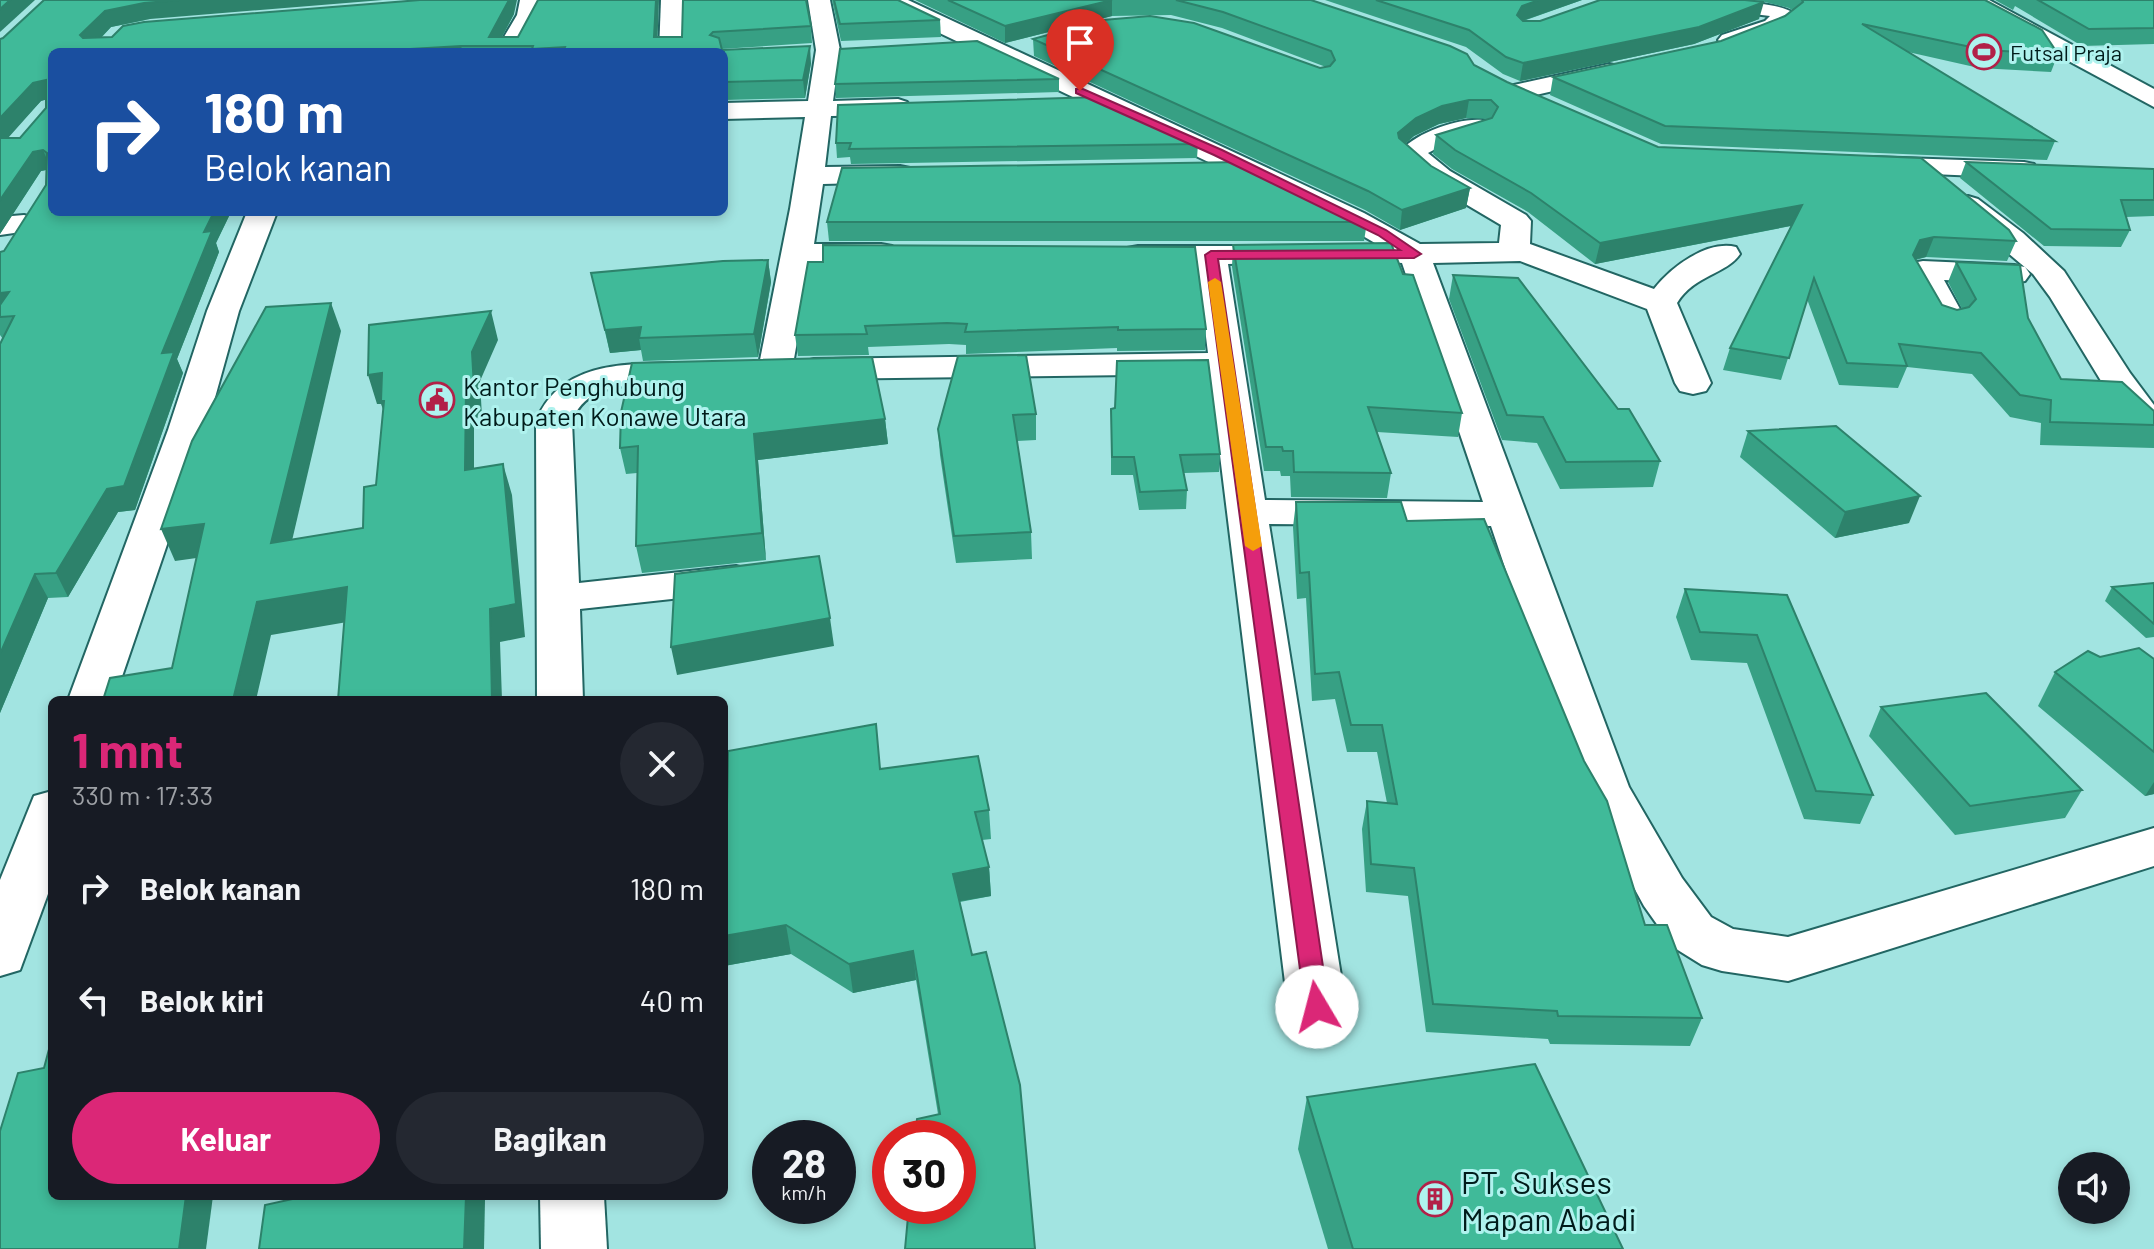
<!DOCTYPE html>
<html lang="id">
<meta charset="utf-8">
<style>
:root{--surface:#171b24;--page:#242831;--text:#f1f3f6;--muted:#9ea1a6;--accent:#db2777}
body{margin:0;font-family:Barlow,sans-serif;background:var(--page);color:var(--text);height:100vh;display:flex;flex-direction:column;font-size:30px;white-space:nowrap}
*{box-sizing:border-box;margin:0}
p{font-size:26px;color:var(--muted)}
.icon{flex:none;width:44px;height:44px;fill:none;stroke:currentColor;stroke-width:2;stroke-linecap:round;stroke-linejoin:round}
.map{position:relative;flex:1;overflow:hidden}
.sheet{position:absolute;left:48px;top:696px;width:680px;height:504px;display:flex;flex-direction:column;background:var(--surface);border-radius:12px;box-shadow:0 4px 12px #0003}
.sheet>*{flex:none}
.top-card{position:absolute;left:48px;top:48px;width:680px;height:168px;border-radius:12px;box-shadow:0 4px 12px #0003;background:#1a4fa0;color:#fff;overflow:hidden}
.controls{position:absolute;left:2058px;top:1152px;display:grid;gap:16px}
.controls a{display:grid;place-items:center;width:72px;height:72px;border-radius:50%;background:var(--surface);box-shadow:0 4px 12px #0003;font-size:40px}
.speed{position:absolute;left:752px;top:1120px;display:flex;gap:16px;font-size:40px;font-weight:700;text-align:center}
.speed>*{display:grid;place-content:center;width:104px;height:104px;border-radius:50%;background:var(--surface);box-shadow:0 4px 12px #0003;line-height:1}
.speed small{font-size:20px;font-weight:400}
.speed .limit{border:12px solid #d22;background:#fff;color:#111}
.pin{position:absolute;display:grid;place-items:center;width:68px;height:68px;color:#fff;margin:-82px -34px;border-radius:50% 50% 50% 0;rotate:-45deg;box-shadow:0 0 8px #0007}
.pin .icon{rotate:45deg}
.me{position:absolute;width:88px;margin:-44px;rotate:352deg;stroke-linejoin:round;filter:drop-shadow(0 0 6px #0008)}
.turn{display:flex;align-items:center;gap:28px;height:168px;padding:0 24px;font-size:36px}
.turn .icon{width:104px;height:104px;stroke-width:2.5}
.turn b{display:block;font-size:56px;line-height:68px}
.round{display:grid;place-items:center;flex:none;width:84px;height:84px;border-radius:42px;background:var(--page)}
.headline{display:flex;align-items:center;justify-content:space-between;height:136px;padding:0 24px}
h1{font-size:48px;font-weight:700;line-height:60px;color:var(--accent)}
.cta{display:flex;gap:16px;margin-top:auto;padding:16px 24px}
.cta a{flex:1;height:92px;border-radius:48px;background:var(--accent);color:#fff;font-size:32px;font-weight:700;line-height:92px;text-align:center}
.cta a+a{background:var(--page);color:var(--text)}
ul{padding:0;list-style:none}
li{display:flex;align-items:center;gap:24px;height:112px;padding:0 24px}
li div{flex:1}
li b{display:block;font-size:30px}
li em{font-style:normal}
.map>svg:first-child{display:block}
.lines{fill:none;stroke-linecap:round;stroke-linejoin:round}
.minor-casing{stroke:#226663;stroke-width:4}
.minor{fill:#fff;fill-rule:evenodd}
.wall{fill:#37a084;fill-rule:evenodd}
.shaded-wall{fill:#2d826b}
.building{fill:#40ba99;stroke:#2d826b;stroke-width:2}
.route{fill:#db2777;stroke:#8e194d;stroke-width:2}
.slow{fill:#f59e0b}
.labels{text-anchor:middle;dominant-baseline:central;stroke-width:6;stroke-linejoin:round;paint-order:stroke}
.far-poi-label{font-size:22px;fill:#011c1b;stroke:#aff2ee;text-anchor:start}
.poi-label{font-size:26px;fill:#011c1b;stroke:#aff2ee;text-anchor:start}
.near-poi-label{font-size:32px;fill:#011c1b;stroke:#aff2ee;text-anchor:start}
</style>
<div class="map">
<svg width="2154" height="1249" viewBox="0 0 2154 1249">
<rect width="100%" height="100%" fill="#a2e4e1"/>
<g class="lines">
<g class="minor-casing">
<g id="minor">
<path d="M520,0H542L539,15L519,52H495L517,15Z"/>
<path d="M661,0H683V52H659Z"/>
<path d="M808,0H830L840,50L833,101L898,99L907,102L911,107L907,112L898,115L831,116L825,167L900,166L910,168L914,174L910,180L900,182L823,184L814,244H881L892,246L896,253L892,260L881,262H811L792,370L787,377L775,380L763,377L758,370L790,209L805,117L724,119V103L808,101L816,50Z"/>
<path d="M880,0H908L1364,213L1420,244L1499,243L1501,225L1430,183L1398,154C1413,133 1464,115 1488,121L1492,127L1488,133L1443,145L1428,153L1450,171L1526,215L1531,221L1530,244L1654,289C1671,267 1707,240 1736,247L1740,254C1727,274 1694,275 1677,303L1711,383L1706,391L1693,394L1680,391L1675,383L1647,309L1520,261L1433,263L1629,787L1682,878L1711,917L1733,929L1788,937L2154,828V866L1788,981L1722,971L1702,965L1673,947L1644,906L1579,787L1491,526L1269,524L1346,1007L1337,1024L1317,1031L1297,1024L1288,1007L1210,374L814,379L802,376L797,369L802,362L814,359L1208,353L1197,264L1127,262L1123,255L1127,248L1138,246H1293L1304,248L1308,255L1304,262L1228,264L1265,500L1483,502L1402,263L1375,261L1371,254L1380,246L1363,236L927,27L883,5Z"/>
<path d="M1684,0C1710,0 1778,0 1795,14L1781,31L1730,47L1722,45L1718,40L1722,35L1765,21L1770,16L1695,7Z"/>
<path d="M1962,0H1989L2154,89V107L1965,5Z"/>
<path d="M1609,64L1618,66L1621,71L1618,76L1514,100L1505,97L1501,92L1505,87Z"/>
<path d="M1872,157L2024,162L2034,164L2038,170L2034,176L2024,178L1862,171L1858,165L1862,159Z"/>
<path d="M1968,196L1978,199L2023,233L2064,271L2130,373L2154,405V437L2141,434L2112,399L2050,297L2033,274L1958,211L1953,205L1958,199Z"/>
<path d="M247,212H277L239,311L206,430L114,700H68L168,430L207,311Z"/>
<path d="M24,215L35,218L39,224L35,230L0,235V217Z"/>
<path d="M1923,261L2014,265L2025,267L2030,274L2025,281L2014,283L1944,280L1965,318L1960,325L1948,328L1936,325L1907,270L1912,263Z"/>
<path d="M690,363L702,367L708,374L702,381C660,392 592,369 572,421L579,583L736,566L751,570L757,579L751,588L736,592L580,609L583,700H537L536,421C562,358 632,364 690,363Z"/>
<path d="M52,791V883L20,970L0,976V880L34,796Z"/>
<path d="M540,1196H604L607,1249H541Z"/>
</g>
</g>
<use href="#minor" class="minor"/>
</g>
<g class="wall">
<path d="M683,0L811,26L812,43L721,49L722,50L811,63L805,98L724,100V52H52V212H231L216,243L219,252L177,359L183,373L135,510L118,512L68,597L48,598L0,713L3,339L0,335V252L4,251L46,185V170L41,171L0,234V39L150,19L111,27L101,38L514,14L502,37H682ZM46,99V108L20,138H6L41,101Z"/>
<path d="M832,0H898L940,20L941,37L841,41Z"/>
<path d="M915,0H1311L1474,65L1507,82L1658,147L2016,241L2007,261L1926,257L1916,260L1942,305L1957,310L1962,309L1948,282L1956,262L2028,318L2061,379L2154,411V448L2040,445L2041,423L2010,417L1972,374L1907,367L1898,388L1839,385L1807,299L1781,380L1723,370L1730,348L1791,226L1595,264L1528,212L1452,169L1433,154L1436,135L1489,119L1466,118L1439,124L1414,136L1405,144L1431,166L1470,188L1466,208L1400,230L1365,210L1034,56L1033,39L1320,68L1326,67L1222,28L1171,15L1112,16L1005,43Z"/>
<path d="M1325,0H1582L1523,21H1540L1600,0H1985L2058,54L2051,72L1979,68L1908,52L2055,141L2047,160L1661,144L1550,95L1553,77L1721,41L1785,16L1792,10L1789,8L1761,1L1746,0L1759,19L1694,44L1520,81L1503,74L1466,47Z"/>
<path d="M1995,0H2154V44L2082,46L2015,6L2013,10Z"/>
<path d="M1059,79V92L836,98L835,84Z"/>
<path d="M836,143L1198,144L1197,158L851,164L850,157L837,158Z"/>
<path d="M1966,162L2154,169V216L2126,217L2130,230L2121,247L2044,246L1960,178Z"/>
<path d="M827,222H1367L1364,241H829Z"/>
<path d="M1233,245L1403,274L1462,413L1458,437L1377,432L1391,473L1387,498L1291,497L1290,476H1281L1280,471H1264L1232,267Z"/>
<path d="M768,260L771,282L758,357L643,361L641,350L610,353L591,273Z"/>
<path d="M808,262L1206,329L1205,350L1117,351V348L966,354V345L949,344L868,347L869,355L798,356L795,335Z"/>
<path d="M1453,275L1618,409L1660,461L1653,487L1560,489L1537,443L1502,440L1449,299Z"/>
<path d="M958,356L1036,414V440L1017,441L1031,532L1032,559L956,563L940,455L938,429Z"/>
<path d="M1115,408L1220,454L1219,472L1184,473L1187,490L1186,509L1139,510L1133,475H1111V409Z"/>
<path d="M885,419L888,444L758,460L766,560L642,573L636,546L637,473L626,474L620,448Z"/>
<path d="M1748,431L1909,523L1835,538L1740,457Z"/>
<path d="M1296,502L1407,521L1645,925L1702,1018L1690,1046L1550,1044L1548,1039L1426,1032L1408,896L1366,892L1362,829L1367,801L1387,803L1377,752H1347L1335,699L1312,701L1306,598L1297,599L1293,527Z"/>
<path d="M2154,583V637L2146,638L2105,601L2112,587Z"/>
<path d="M1685,589L1787,595L1873,795L1860,824L1804,819L1747,663L1691,660L1676,617Z"/>
<path d="M2100,657L2154,659V794L2145,796L2038,706L2055,672Z"/>
<path d="M1881,707L2082,790L2065,818L1955,835L1869,736Z"/>
<path d="M880,769L989,810L991,839L982,840L989,867L991,896L960,902L972,955L1020,1085L938,1114L916,980L853,993L791,954L724,966V858Z"/>
<path d="M1307,1097L1623,1249H1328L1298,1149Z"/>
</g>
<g class="shaded-wall">
<path d="M10,0H35L0,32V9Z"/>
<path d="M179,0H383L150,19L111,27L87,52L80,35L105,11L144,3Z"/>
<path d="M509,0H517L514,14L497,46L489,37Z"/>
<path d="M656,0H659L657,52L654,37Z"/>
<path d="M1112,0V16L1005,43V26Z"/>
<path d="M1539,0H1582L1519,22L1517,15L1522,6Z"/>
<path d="M1764,2L1759,19L1694,44L1520,81L1523,63Z"/>
<path d="M461,46L463,52H393L394,50Z"/>
<path d="M810,46L811,63L805,98L803,80Z"/>
<path d="M46,80L52,98L41,101L0,147V118L33,83Z"/>
<path d="M1469,100L1466,118L1439,124L1414,136L1396,152L1398,133L1416,118L1442,106Z"/>
<path d="M43,150L51,169L41,171L0,234V200L33,152Z"/>
<path d="M1470,188L1466,208L1400,230L1402,210Z"/>
<path d="M1802,205L1795,225L1595,264L1600,243Z"/>
<path d="M214,212H231L216,243L219,252L177,359L183,373L135,510L118,512L68,597L56,573L162,353L204,232Z"/>
<path d="M1934,237L1926,257L1912,260L1913,255L1920,240Z"/>
<path d="M768,260L771,282L758,357L754,334Z"/>
<path d="M0,290L9,292L0,315Z"/>
<path d="M331,303L341,331L284,575L271,543Z"/>
<path d="M491,311L498,340L480,381L482,417L474,418V501L465,470L466,388L472,352Z"/>
<path d="M641,327L639,338L641,350L610,353L605,330Z"/>
<path d="M382,373L391,431L381,404H377L368,375Z"/>
<path d="M885,419L888,444L758,460L766,560L762,533L754,434Z"/>
<path d="M503,464L512,495L525,637L500,642L502,700H492L490,609Z"/>
<path d="M1920,496L1909,523L1835,538L1845,512Z"/>
<path d="M204,524L218,555L175,561L161,529Z"/>
<path d="M35,574L48,598L0,713V654Z"/>
<path d="M347,587L359,620L271,635L256,700H233L257,602Z"/>
<path d="M830,618L834,646L677,675L671,647Z"/>
<path d="M2154,782V794L2145,796Z"/>
<path d="M989,867L991,896L955,902L953,874Z"/>
<path d="M786,925L791,954L724,966V936Z"/>
<path d="M913,951L916,980L853,993L849,964Z"/>
<path d="M186,1196H213L206,1249H179Z"/>
<path d="M466,1196H483L485,1200L484,1249H464Z"/>
</g>
<g class="building">
<path d="M0,0H10L0,9Z"/>
<path d="M44,0H179L144,3L105,11L80,35L83,38L112,37L123,26L144,22L420,0H509L489,37H518L538,0H656L654,37H682L683,0H806L811,26L713,32L710,35L719,38L722,50L810,46L803,80L724,82V52H563L565,47L532,49L533,46H461L394,50L393,52H52V212H214L204,232L212,231L162,353L174,352L124,486L107,489L56,573L35,574L0,654V344L14,316L0,317V305L9,292L0,293V252L4,251L46,185L47,153L43,150L33,152L0,200V138H20L46,108V80L33,83L0,118V39L3,38Z"/>
<path d="M834,0H898L940,20L840,24Z"/>
<path d="M948,0H1112L1005,26Z"/>
<path d="M1176,0H1311L1450,46L1467,54L1474,65L1507,82L1658,147L1921,158L2009,230L2016,241L1934,237L1920,240L1913,255L1942,305L1957,310L1969,307L1976,299L1956,262L2020,265L2028,318L2061,379L2122,382L2154,411V425L2050,422L2051,400L2020,395L1981,353L1899,344L1907,366L1847,363L1814,278L1789,358L1730,348L1802,205L1600,243L1531,193L1455,150L1436,135L1492,118L1498,107L1491,100H1469L1442,106L1416,118L1398,133L1399,138L1431,166L1470,188L1402,210L1368,191L1033,39L1103,20L1150,16L1194,23L1320,68L1330,66L1335,60L1331,51L1223,12Z"/>
<path d="M1376,0H1539L1522,6L1517,15L1523,21H1540L1600,0H1745L1764,2L1699,27L1523,63L1506,57L1469,30Z"/>
<path d="M1802,0H1985L2042,30L2058,54L1985,50L1862,24L2055,141L1665,126L1553,77L1721,41L1785,16L1803,2Z"/>
<path d="M2038,0H2154V28L2089,29Z"/>
<path d="M977,41L1059,79L835,84L840,49Z"/>
<path d="M1099,97L1198,144L849,149L851,143H836L838,105Z"/>
<path d="M1242,162L1367,222H827L842,168Z"/>
<path d="M1966,162L2154,169V200H2121L2130,230L2051,229Z"/>
<path d="M1391,243L1403,274L1413,275L1462,413L1368,407L1391,473L1294,472L1293,451H1283L1282,447H1266L1233,245Z"/>
<path d="M823,245L1195,247L1206,329L1118,330V327L965,332L967,324L947,323L865,326L867,334L795,335L808,262H823Z"/>
<path d="M768,260L754,334L639,338L641,327L605,330L591,273L723,261Z"/>
<path d="M1453,275L1518,278L1618,409H1629L1660,461L1566,462L1543,417L1507,415Z"/>
<path d="M331,303L271,543L363,528L364,487L376,485L384,401H381L382,373L368,375L369,325L491,311L472,352L474,387L466,388L465,470L503,464L516,604L490,609L492,700H338L347,587L257,602L233,700H103L110,678L172,668L204,524L161,529L192,441L266,307Z"/>
<path d="M1026,355L1036,414L1013,415L1031,532L954,536L938,429L958,356Z"/>
<path d="M872,357L885,419L754,434L762,533L636,546L638,446L620,448L621,412L632,363Z"/>
<path d="M1208,360L1220,454L1180,455L1187,490L1140,492L1134,457H1112L1111,409L1115,408L1117,361Z"/>
<path d="M1836,426L1920,496L1845,512L1748,431Z"/>
<path d="M1296,502H1401L1407,521L1484,519L1584,761L1607,801L1645,925H1667L1702,1018L1558,1016L1557,1011L1433,1004L1414,868L1371,864L1367,801L1397,804L1382,725H1351L1339,672L1315,674L1309,572L1300,573Z"/>
<path d="M819,556L830,618L671,647L675,574Z"/>
<path d="M2154,583V624L2112,587Z"/>
<path d="M1685,589L1787,595L1873,795L1816,791L1757,635L1700,632Z"/>
<path d="M2139,648L2154,659V752L2055,672L2088,651L2100,657Z"/>
<path d="M1986,693L2082,790L1970,806L1881,707Z"/>
<path d="M876,724L880,769L978,756L989,810L975,812L989,867L953,874L972,955L986,952L1020,1085L1035,1249H905L909,1206H958V1138H915L917,1119L940,1114L913,951L849,964L786,925L724,936V858H726L728,751Z"/>
<path d="M52,1038V1196H186L179,1249H0V1131L18,1073L44,1068Z"/>
<path d="M1535,1064L1623,1249H1353L1307,1097Z"/>
<path d="M306,1196H466L464,1249H259L265,1205Z"/>
</g>
<path class="route" d="M1076,89H1083L1222,150L1386,230L1421,254L1414,258L1218,259L1329,1007L1326,1014L1317,1017L1309,1014L1305,1007L1205,255L1211,251L1400,250L1378,235L1214,155L1076,93Z"/>
<path class="slow" d="M1215,278L1221,282L1262,546L1253,551L1245,546L1208,282Z"/>
<defs>
<g id="stadium-ring" transform="scale(1.8)"><circle r="9.5" fill="#aff2ee" stroke="#b22048" stroke-width="1.5"/><path d="M0-5a6.5 5 0 1 0 0 10a6.5 5 0 1 0 0-10ZM-3.5-1.8h7v3.6h-7Z" fill="#b22048"/></g>
<g id="civic-ring" transform="scale(1.8)"><circle r="9.5" fill="#aff2ee" stroke="#b22048" stroke-width="1.5"/><path d="M-.6-6.5H3V-4.5H.6V-3L4-1V1h2V6H-6V1h2V-1L-.6-3ZM-1.2 2.5V6h2.4V2.5Z" fill="#b22048"/></g>
<g id="building-ring" transform="scale(1.8)"><circle r="9.5" fill="#aff2ee" stroke="#b22048" stroke-width="1.5"/><path d="M-4-6H4V6H1V3H-1V6H-4ZM-2.5-4.3h1.7v1.8h-1.7ZM.8-4.3h1.7v1.8H.8ZM-2.5-1h1.7V.8h-1.7ZM.8-1h1.7V.8H.8Z" fill="#b22048"/></g>
</defs>
<g fill-rule="evenodd">
<use href="#stadium-ring" x="1984" y="52"/>
<use href="#civic-ring" x="437" y="400"/>
<use href="#building-ring" x="1435" y="1199"/>
</g>
<g class="labels">
<g class="far-poi-label">
<text x="2010" y="52">Futsal Praja</text>
</g>
<g class="poi-label">
<text x="463" y="385">Kantor Penghubung<tspan x="463" dy="30">Kabupaten Konawe Utara</tspan></text>
</g>
<g class="near-poi-label">
<text x="1461" y="1181">PT. Sukses<tspan x="1461" dy="37">Mapan Abadi</tspan></text>
</g>
</g>
</svg>
<div class="controls">
<a><svg class="icon" aria-label="sound" viewBox="0 0 24 24"><path d="M4 9h4l5-4v14l-5-4H4zM17 9q2 3 0 6"/></svg></a>
</div>
<div class="speed"><div>28<small>km/h</small></div><div class="limit">30</div></div>
<div class="pin" style="left:1080px;top:91px;background:#d93025"><svg class="icon" aria-label="arrive" viewBox="0 0 24 24"><path d="M6 21V4h12l-3 4 3 4H6"/></svg></div>
<svg class="me" style="left:1317px;top:1007px" viewBox="-20 -20 40 40"><circle r="19" fill="#fff"/><path d="M0-13L10 11 0 6-10 11z" fill="#db2777"/></svg>
<div class="top-card">
<div class="turn"><svg class="icon" aria-label="right" viewBox="0 0 24 24"><path d="M7 20v-9h11M14 6l5 5-5 5"/></svg><div><b>180 m</b>Belok kanan</div></div>
</div>
<section class="sheet">
<div class="headline"><div><h1>1 mnt</h1><p>330 m · 17:33</p></div><a class="round"><svg class="icon" aria-label="close" viewBox="0 0 24 24"><path d="M6 6l12 12M18 6L6 18"/></svg></a></div>
<ul>
<li><svg class="icon" aria-label="right" viewBox="0 0 24 24"><path d="M7 20v-9h11M14 6l5 5-5 5"/></svg><div><b>Belok kanan</b></div><em>180 m</em></li>
<li><svg class="icon" aria-label="left" viewBox="0 0 24 24"><path d="M17 20v-9H6M10 6l-5 5 5 5"/></svg><div><b>Belok kiri</b></div><em>40 m</em></li>
</ul>
<div class="cta"><a>Keluar</a><a>Bagikan</a></div>
</section>
</div>
